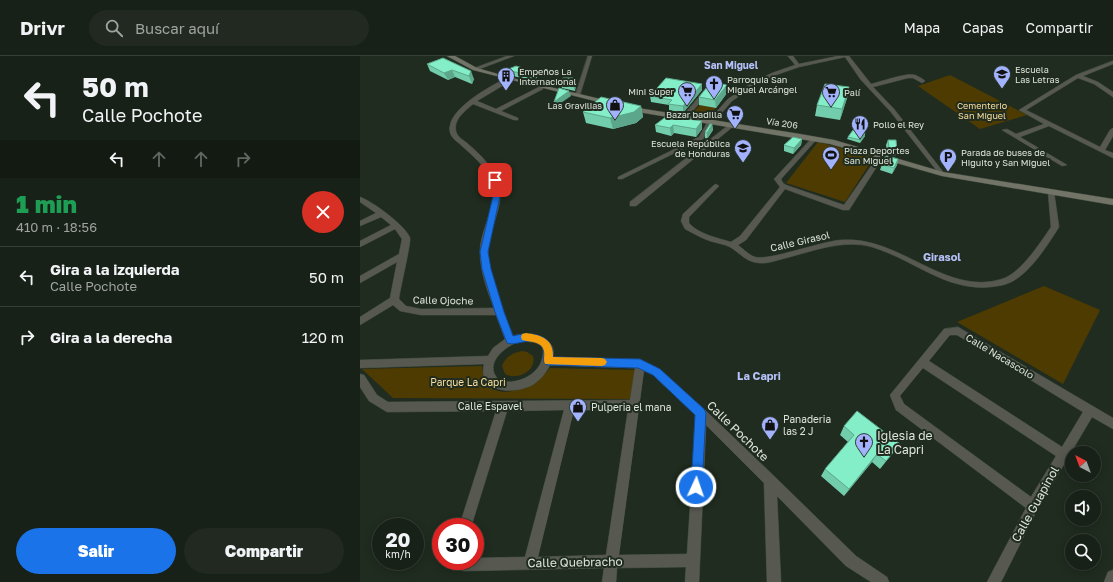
<!DOCTYPE html>
<html lang="es">
<meta charset="utf-8">
<style>
:root{--surface:#182117;--page:#212920;--text:#f1f3f6;--muted:#9fa3a1;--line:#363e36;--accent:#1a73e8}
body{margin:0;font-family:"Golos Text",sans-serif;background:var(--page);color:var(--text);height:100vh;display:flex;flex-direction:column;font-size:15px;white-space:nowrap}
*{box-sizing:border-box;margin:0}
p{font-size:13px;color:var(--muted)}
.icon{flex:none;width:22px;height:22px;fill:none;stroke:currentColor;stroke-width:2;stroke-linecap:round;stroke-linejoin:round}
.map{position:relative;flex:1;overflow:hidden}
.drawer{display:flex;flex-direction:column;background:var(--surface);width:360px}
.drawer>*{flex:none}
.hud{background:#182117;color:var(--text);overflow:hidden}
.needle{width:26px;rotate:319deg}
.controls{position:absolute;left:705px;top:390px;display:grid;gap:8px}
.controls a{display:grid;place-items:center;width:36px;height:36px;border-radius:50%;background:var(--surface);box-shadow:0 2px 10px #0003,0 0 0 1px var(--line);font-size:20px}
.speed{position:absolute;left:12px;top:462px;display:flex;gap:8px;font-size:20px;font-weight:700;text-align:center}
.speed>*{display:grid;place-content:center;width:52px;height:52px;border-radius:50%;background:var(--surface);box-shadow:0 2px 10px #0003,0 0 0 1px var(--line);line-height:1}
.speed small{font-size:10px;font-weight:400}
.speed .limit{border:6px solid #d22;background:#fff;color:#111}
.pin{position:absolute;display:grid;place-items:center;width:34px;height:34px;color:#fff;margin:-17px;border-radius:8px;box-shadow:0 2px 6px #0006}
.me{position:absolute;width:44px;margin:-22px;rotate:3deg;stroke-linejoin:round;filter:drop-shadow(0 0 3px #0008)}
.turn{display:flex;align-items:center;gap:14px;height:84px;padding:0 16px;font-size:18px}
.turn .icon{width:52px;height:52px;stroke-width:2.5}
.turn b{display:block;font-size:28px;line-height:34px}
.lanes{display:flex;align-items:center;height:38px;padding:0 16px;background:#0003;justify-content:center;gap:20px;direction:ltr}
.lanes .off{opacity:.35}
.round{display:grid;place-items:center;flex:none;width:42px;height:42px;border-radius:21px;background:var(--page)}
.head{display:flex;align-items:center;justify-content:space-between;height:68px;padding:0 16px}
h1{font-size:24px;font-weight:800;line-height:30px;color:#1e9e55}
.action{display:flex;gap:8px;margin-top:auto;padding:8px 16px}
.action a{flex:1;height:46px;border-radius:24px;background:var(--accent);color:#fff;font-size:16px;font-weight:800;line-height:46px;text-align:center}
.action a+a{background:var(--page);color:var(--text)}
ul{padding:0;list-style:none}
li{display:flex;align-items:center;gap:12px;height:60px;padding:0 16px;border-top:1px solid var(--line)}
li div{flex:1}
li b{display:block;font-size:15px}
li em{font-style:normal}
header{display:flex;align-items:center;gap:24px;box-sizing:border-box;height:56px;padding:0 20px;background:var(--surface);border-bottom:1px solid var(--line)}
header strong{font-size:19px}
nav{display:flex;gap:22px;margin-inline-start:auto;font-size:14px}
.search{width:280px;height:36px;background:var(--page);display:flex;align-items:center;gap:10px;box-sizing:border-box;padding:0 14px;border-radius:22px;color:var(--muted);font-size:15px}
main{display:flex;flex:1;min-height:0}
.map>svg:first-child{display:block}
.green{fill:#4e3b01}
.lines{fill:none;stroke-linecap:round;stroke-linejoin:round}
.minor-casing{stroke:#3e4a3d;stroke-width:1}
.secondary-casing{stroke:#3e4a3d;stroke-width:1}
.minor{fill:#575951;fill-rule:evenodd}
.secondary{fill:#727467;fill-rule:evenodd}
.wall{fill:#71cdab}
.shaded-wall{fill:#5ca78b}
.building{fill:#83eec7;stroke:#5ca78b}
.route{fill:#1a73e8;stroke:#114b97}
.slow{fill:#f59e0b}
.labels{text-anchor:middle;dominant-baseline:central;stroke-width:4;stroke-linejoin:round;paint-order:stroke}
.far-poi-label{font-size:9px;fill:#dee5dc;stroke:#202c1f;text-anchor:start}
.far-park-label{font-size:9px;fill:#fbdf9f;stroke:#202c1f}
.far-street-label{font-size:9px;fill:#dee5dc;stroke:#202c1f}
.far-quarter-label{font-size:10px;font-weight:bold;fill:#b5c1f9;stroke:#202c1f}
.street-label{font-size:10px;fill:#dee5dc;stroke:#202c1f}
.park-label{font-size:10px;fill:#fbdf9f;stroke:#202c1f}
.poi-label{font-size:10px;fill:#dee5dc;stroke:#202c1f;text-anchor:start}
.neighbourhood-label{font-size:11px;font-weight:bold;fill:#b5c1f9;stroke:#202c1f}
.near-street-label{font-size:12px;fill:#dee5dc;stroke:#202c1f}
.near-poi-label{font-size:12px;fill:#dee5dc;stroke:#202c1f;text-anchor:start}
</style>
<header>
<strong>Drivr</strong>
<div class="search"><svg class="icon" aria-label="search" viewBox="0 0 24 24"><circle cx="10" cy="10" r="6"/><path d="M15 15l6 6"/></svg>Buscar aquí</div>
<nav><a>Mapa</a><a>Capas</a><a>Compartir</a></nav>
</header>
<main>
<section class="drawer">
<div class="hud">
<div class="turn"><svg class="icon" aria-label="left" viewBox="0 0 24 24"><path d="M17 20v-9H6M10 6l-5 5 5 5"/></svg><div><b>50 m</b>Calle Pochote</div></div>
<div class="lanes"><svg class="icon" aria-label="left" viewBox="0 0 24 24"><path d="M17 20v-9H6M10 6l-5 5 5 5"/></svg><svg class="icon off" aria-label="ahead" viewBox="0 0 24 24"><path d="M12 20V5M6 11l6-6 6 6"/></svg><svg class="icon off" aria-label="ahead" viewBox="0 0 24 24"><path d="M12 20V5M6 11l6-6 6 6"/></svg><svg class="icon off" aria-label="right" viewBox="0 0 24 24"><path d="M7 20v-9h11M14 6l5 5-5 5"/></svg></div>
</div>
<div class="head"><div><h1>1 min</h1><p>410 m · 18:56</p></div><a class="round" style="background:#d93025;color:#fff"><svg class="icon" aria-label="close" viewBox="0 0 24 24"><path d="M6 6l12 12M18 6L6 18"/></svg></a></div>
<ul>
<li><svg class="icon" aria-label="left" viewBox="0 0 24 24"><path d="M17 20v-9H6M10 6l-5 5 5 5"/></svg><div><b>Gira a la izquierda</b><p>Calle Pochote</p></div><em>50 m</em></li>
<li><svg class="icon" aria-label="right" viewBox="0 0 24 24"><path d="M7 20v-9h11M14 6l5 5-5 5"/></svg><div><b>Gira a la derecha</b></div><em>120 m</em></li>
</ul>
<div class="action"><a>Salir</a><a>Compartir</a></div>
</section>
<div class="map">
<svg width="753" height="526" viewBox="0 0 753 526">
<rect width="100%" height="100%" fill="#202c1f"/>
<g class="green">
<path d="M590,19L667,59L620,73L558,30Z"/>
<path d="M340,49L356,52L349,60L332,57Z"/>
<path d="M458,86L514,101L485,146L426,127Z"/>
<path d="M684,230L740,254L703,328L597,266Z"/>
<path d="M162,295L167,296L173,300C177,315 157,325 145,318L142,310C145,301 152,297 162,295Z"/>
<path d="M122,310C126,353 172,334 190,312L275,314L270,343L33,342L2,313Z"/>
</g>
<g class="lines">
<g class="minor-casing">
<g id="minor">
<path d="M147,0H154L117,14L112,13Z"/>
<path d="M228,0H232L220,39L215,40Z"/>
<path d="M428,0H433L439,8L478,0H489L511,28C520,26 548,16 555,19C558,20 561,22 564,24L565,25L562,27L553,22H548L513,31L534,53L584,117V119H580L530,55L501,24L485,1L439,11L416,19L397,28L372,45L353,67L343,83L262,123H258V121L339,81L348,65L368,43L393,26L412,17L435,9Z"/>
<path d="M753,5V8L723,20L738,26L753,36V41L734,28L718,22L666,54L740,91L750,74L753,72V80L745,94L753,97V102L689,70L660,81L707,109L702,110L642,74L647,73L656,78L684,68L659,54L716,19Z"/>
<path d="M150,21L152,22V24L117,45L136,53L179,31H183V33L141,55L158,62V64H154L113,48C105,55 91,65 97,78C99,82 105,85 108,88C121,99 134,112 139,129C145,149 128,174 128,195C128,223 143,253 153,280C167,275 198,280 193,301L280,304L299,313L345,354L414,420L496,500L527,521L529,526H511L486,510L417,440L421,526H407L404,427L346,369L339,526H325L326,511L257,512L256,526H242L244,512L104,515L99,514L94,505H115V502L165,501L204,354L147,355L111,471H99L136,355L27,356L9,345L0,331V318L4,319L17,339L28,346L270,344L275,312L190,309C186,317 181,323 174,328C156,339 117,338 124,308L0,312V304L128,300L133,292L145,283L136,259H61L40,255L33,249L0,269V261L30,242L37,206L0,227V220L39,198L42,183L35,173L0,191V185L31,169L21,161L0,170V165L16,157L0,146V141C12,145 46,170 50,182C51,188 40,233 39,243L46,250L61,253L134,252C127,234 120,215 120,196C120,171 141,146 130,122C124,109 112,99 102,90C99,87 93,83 91,79C90,77 89,72 90,70C92,51 134,27 150,21ZM161,285C168,286 177,285 182,291C184,295 183,299 182,303C178,320 154,330 139,324C122,308 146,289 161,285ZM284,315L293,319L336,359L327,498L259,499ZM214,354H268L246,499L178,501Z"/>
<path d="M344,35L349,36L326,63H322V61Z"/>
<path d="M370,68L375,69L276,150H270V146Z"/>
<path d="M452,82L457,83L421,123L423,127L426,129L484,149L518,100L523,101L489,154H483L425,133L386,184L378,189C383,193 389,199 395,201C409,205 462,185 481,184C539,179 586,241 642,223C661,217 680,187 691,171L688,136L691,134L694,136L699,171C687,190 666,224 643,229C591,241 558,205 512,191C484,183 453,195 426,202C417,204 408,208 399,207C386,206 380,197 370,191C364,188 356,187 350,185C341,182 333,177 325,173L321,165L323,158L354,129L356,128L359,130L358,131L329,161V167C338,178 358,182 371,186L380,180L420,131L414,123L415,122Z"/>
<path d="M598,271L753,362V373L732,361L677,454L641,526H627L666,452L536,354L530,339L584,273ZM590,279H597L723,356L702,391L569,305ZM563,312L696,400L671,441L544,348L540,340Z"/>
<path d="M753,514V526H744L748,516Z"/>
</g>
</g>
<g class="secondary-casing">
<path id="secondary" d="M87,0H95L117,12L152,22L278,52L440,78L474,84L583,116L753,143V149L582,120L470,88L278,56L113,14Z"/>
</g>
<use href="#minor" class="minor"/>
<use href="#secondary" class="secondary"/>
</g>
<g class="wall">
<path d="M83,2L114,23L112,28L95,21L88,24L70,15L67,8Z"/>
<path d="M146,14L175,16L177,21L176,25L148,19Z"/>
<path d="M215,22L216,27L215,35L202,32L201,27Z"/>
<path d="M342,28V34L323,57L309,54V49L291,46L290,40Z"/>
<path d="M367,29V37L356,52L339,49V41Z"/>
<path d="M489,31L487,42L480,64L455,60L457,49Z"/>
<path d="M281,50L283,61L276,67L253,73L226,67L223,56Z"/>
<path d="M307,60L342,73L336,81L314,77L311,80L296,76L295,69Z"/>
<path d="M352,68L353,74L347,83L345,82V76Z"/>
<path d="M505,77V80L500,87L487,83L488,81Z"/>
<path d="M442,83L441,89L433,98L424,95V89Z"/>
<path d="M528,84L537,95L535,100L527,98L526,89Z"/>
<path d="M538,103L537,109L532,118L520,114L522,108Z"/>
<path d="M484,370L540,388L520,413L512,406L484,440L461,420L465,413L488,386L480,379Z"/>
</g>
<g class="shaded-wall">
<path d="M92,14L95,21L88,24L84,17Z"/>
<path d="M111,15L114,23L112,28L109,20Z"/>
<path d="M175,16L177,21L176,25L174,20Z"/>
<path d="M215,22L216,27L215,35L213,30Z"/>
<path d="M342,28V34L323,57V50Z"/>
<path d="M367,29V37L356,52L355,44Z"/>
<path d="M489,31L487,42L480,64L482,53Z"/>
<path d="M209,35L211,40L195,51L194,46Z"/>
<path d="M281,50L283,61L276,67L253,73L250,62Z"/>
<path d="M342,65V73L336,81V73Z"/>
<path d="M352,68L353,74L347,83V77Z"/>
<path d="M313,69L314,77L311,80L310,72Z"/>
<path d="M505,77V80L500,87L501,84Z"/>
<path d="M442,83L441,89L433,98L434,92Z"/>
<path d="M538,103L537,109L532,118L534,112Z"/>
<path d="M517,398L512,406L484,440L489,433Z"/>
</g>
<g class="building">
<path d="M83,2L111,15L109,20L92,14L84,17L67,8Z"/>
<path d="M156,10L175,16L174,20L146,14Z"/>
<path d="M203,22H215L213,30L201,27Z"/>
<path d="M306,22L342,28L323,50L308,48L312,44L290,40Z"/>
<path d="M351,26L367,29L355,44L339,41Z"/>
<path d="M465,28L489,31L482,53L457,49Z"/>
<path d="M199,32L209,35L194,46Z"/>
<path d="M241,41L281,50L274,56L250,62L223,56Z"/>
<path d="M307,60L342,65L336,73L313,69L310,72L295,69Z"/>
<path d="M350,68H352L347,77L345,76Z"/>
<path d="M493,74L505,77L501,84L488,81Z"/>
<path d="M433,81L442,83L434,92L424,89Z"/>
<path d="M528,84H536L537,95L529,92Z"/>
<path d="M527,100L538,103L534,112L522,108Z"/>
<path d="M497,355L540,388L526,405L517,398L489,433L465,413L494,379L484,370Z"/>
</g>
<path class="route" d="M135,122L139,124L140,140L128,196L131,213L144,256L153,280C171,275 194,278 193,301L280,303L300,313L344,353L346,357L342,431L341,435L336,436L332,435L331,431L335,359L293,319L278,312L188,309L185,308C182,303 186,297 183,292C174,277 158,291 147,287L135,256L122,213L120,196L133,140L132,124Z"/>
<path class="slow" d="M166,277C181,279 194,283 193,301L242,302L245,303L247,306L245,309L242,310L185,308C183,303 185,300 184,295C182,285 170,286 162,284L161,281L162,278Z"/>
<defs>
<g id="school-pin" transform="scale(0.9)"><path d="M0 17L-7.5 6A9.5 9.5 0 1 1 7.5 6Z" fill="#a3b2fd" stroke="#202c1f"/><path d="M0-5L7-2L0 1L-7-2ZM-4 1L0 2.5L4 1V4Q0 6-4 4Z" fill="#111"/></g>
<g id="building-pin" transform="scale(0.9)"><path d="M0 17L-7.5 6A9.5 9.5 0 1 1 7.5 6Z" fill="#a3b2fd" stroke="#202c1f"/><path d="M-4-6H4V6H1V3H-1V6H-4ZM-2.5-4.3h1.7v1.8h-1.7ZM.8-4.3h1.7v1.8H.8ZM-2.5-1h1.7V.8h-1.7ZM.8-1h1.7V.8H.8Z" fill="#111"/></g>
<g id="church-pin" transform="scale(0.9)"><path d="M0 17L-7.5 6A9.5 9.5 0 1 1 7.5 6Z" fill="#a3b2fd" stroke="#202c1f"/><path d="M-1.2-6h2.4v3.5h3.3v2.4h-3.3V6h-2.4V-.1h-3.3v-2.4h3.3Z" fill="#111"/></g>
<g id="supermarket-pin" transform="scale(0.9)"><path d="M0 17L-7.5 6A9.5 9.5 0 1 1 7.5 6Z" fill="#a3b2fd" stroke="#202c1f"/><path d="M-6-5.5h2.5l.6 2H6L4.5 2H-2.5L-4.4-4H-6ZM-1.5 3.2a1.3 1.3 0 1 0 .1 0ZM3 3.2a1.3 1.3 0 1 0 .1 0Z" fill="#111"/></g>
<g id="shop-pin" transform="scale(0.9)"><path d="M0 17L-7.5 6A9.5 9.5 0 1 1 7.5 6Z" fill="#a3b2fd" stroke="#202c1f"/><path d="M-5-2.5h2.3a2.7 3.5 0 0 1 5.4 0H5L5.5 6h-11ZM-1.5-2.5h3a1.5 2.3 0 0 0-3 0Z" fill="#111"/></g>
<g id="restaurant-pin" transform="scale(0.9)"><path d="M0 17L-7.5 6A9.5 9.5 0 1 1 7.5 6Z" fill="#a3b2fd" stroke="#202c1f"/><path d="M-5-6h1v4h1v-4h1v4h1v-4h1v5L-1.5 .5V6h-2V.5L-5-1ZM5-6V6H3V1.5H1.5Q1.5-4 5-6Z" fill="#111"/></g>
<g id="stadium-pin" transform="scale(0.9)"><path d="M0 17L-7.5 6A9.5 9.5 0 1 1 7.5 6Z" fill="#a3b2fd" stroke="#202c1f"/><path d="M0-5a6.5 5 0 1 0 0 10a6.5 5 0 1 0 0-10ZM-3.5-1.8h7v3.6h-7Z" fill="#111"/></g>
<g id="parking-pin" transform="scale(0.9)"><path d="M0 17L-7.5 6A9.5 9.5 0 1 1 7.5 6Z" fill="#a3b2fd" stroke="#202c1f"/><path d="M-3.5-5.5H1a3.5 3.5 0 0 1 0 7H-1V5.5H-3.5ZM-1-3.4V-.6H.8a1.4 1.4 0 0 0 0-2.8Z" fill="#111"/></g>
</defs>
<g fill-rule="evenodd">
<use href="#school-pin" x="642" y="18"/>
<use href="#building-pin" x="146" y="20"/>
<use href="#church-pin" x="354" y="28"/>
<use href="#supermarket-pin" x="327" y="35"/>
<use href="#supermarket-pin" x="471" y="36"/>
<use href="#shop-pin" x="255" y="49"/>
<use href="#supermarket-pin" x="375" y="58"/>
<use href="#restaurant-pin" x="500" y="68"/>
<use href="#school-pin" x="383" y="92"/>
<use href="#stadium-pin" x="471" y="99"/>
<use href="#parking-pin" x="588" y="101"/>
<use href="#shop-pin" x="218" y="351"/>
<use href="#shop-pin" x="410" y="369"/>
<use href="#church-pin" x="504" y="386"/>
</g>
<g class="labels">
<g class="far-poi-label">
<text x="655" y="13">Escuela<tspan x="655" dy="10">Las Letras</tspan></text>
<text x="159" y="15">Empeños La<tspan x="159" dy="10">Internacional</tspan></text>
<text x="367" y="23">Parroquia San<tspan x="367" dy="10">Miguel Arcángel</tspan></text>
<text x="314" y="35" text-anchor="end">Mini Super</text>
<text x="484" y="36">Palí</text>
<text x="242" y="49" text-anchor="end">Las Gravilias</text>
<text x="362" y="58" text-anchor="end">Bazar badilla</text>
<text x="513" y="68">Pollo el Rey</text>
<text x="370" y="87" text-anchor="end">Escuela República<tspan x="370" dy="10">de Honduras</tspan></text>
<text x="484" y="94">Plaza Deportes<tspan x="484" dy="10">San Miguel</tspan></text>
<text x="601" y="96">Parada de buses de<tspan x="601" dy="10">Higuito y San Miguel</tspan></text>
</g>
<g class="far-park-label">
<text x="622" y="49">Cementerio<tspan x="622" dy="10">San Miguel</tspan></text>
</g>
<g class="far-street-label">
<text transform="translate(422 67) rotate(9)">Vía 206</text>
</g>
<g class="far-quarter-label">
<text x="371" y="9">San Miguel</text>
</g>
<g class="street-label">
<text transform="translate(440 185) rotate(-13)">Calle Girasol</text>
<text transform="translate(83 244) rotate(1)">Calle Ojoche</text>
<text transform="translate(640 300) rotate(31)">Calle Nacascolo</text>
<text x="130" y="350">Calle Espavel</text>
</g>
<g class="park-label">
<text x="108" y="326">Parque La Capri</text>
</g>
<g class="poi-label">
<text x="231" y="351">Pulperia el mana</text>
<text x="423" y="363">Panaderia<tspan x="423" dy="12">las 2 J</tspan></text>
</g>
<g class="neighbourhood-label">
<text x="582" y="200">Girasol</text>
<text x="399" y="319">La Capri</text>
</g>
<g class="near-street-label">
<text transform="translate(378 375) rotate(44)">Calle Pochote</text>
<text transform="translate(675 448) rotate(-61)">Calle Guapinol</text>
<text transform="translate(215 506) rotate(-1)">Calle Quebracho</text>
</g>
<g class="near-poi-label">
<text x="517" y="379">Iglesia de<tspan x="517" dy="14">La Capri</tspan></text>
</g>
</g>
</svg>
<div class="controls">
<a><svg class="needle" viewBox="-14 -14 28 28"><path d="M0-13l5 13h-10z" fill="#e53935"/><path d="M0 13l5-13h-10z" fill="#9fa3a1"/></svg></a>
<a><svg class="icon" aria-label="sound" viewBox="0 0 24 24"><path d="M4 9h4l5-4v14l-5-4H4zM17 9q2 3 0 6"/></svg></a>
<a><svg class="icon" aria-label="search" viewBox="0 0 24 24"><circle cx="10" cy="10" r="6"/><path d="M15 15l6 6"/></svg></a>
</div>
<div class="speed"><div>20<small>km/h</small></div><div class="limit">30</div></div>
<div class="pin" style="left:135px;top:124px;background:#d93025"><svg class="icon" aria-label="arrive" viewBox="0 0 24 24"><path d="M6 21V4h12l-3 4 3 4H6"/></svg></div>
<svg class="me" style="left:336px;top:431px" viewBox="-20 -20 40 40"><circle r="17" fill="#1a73e8" stroke="#fff" stroke-width="3"/><path d="M0-11L8 9 0 5-8 9z" fill="#fff"/></svg>
</div>
</main>
